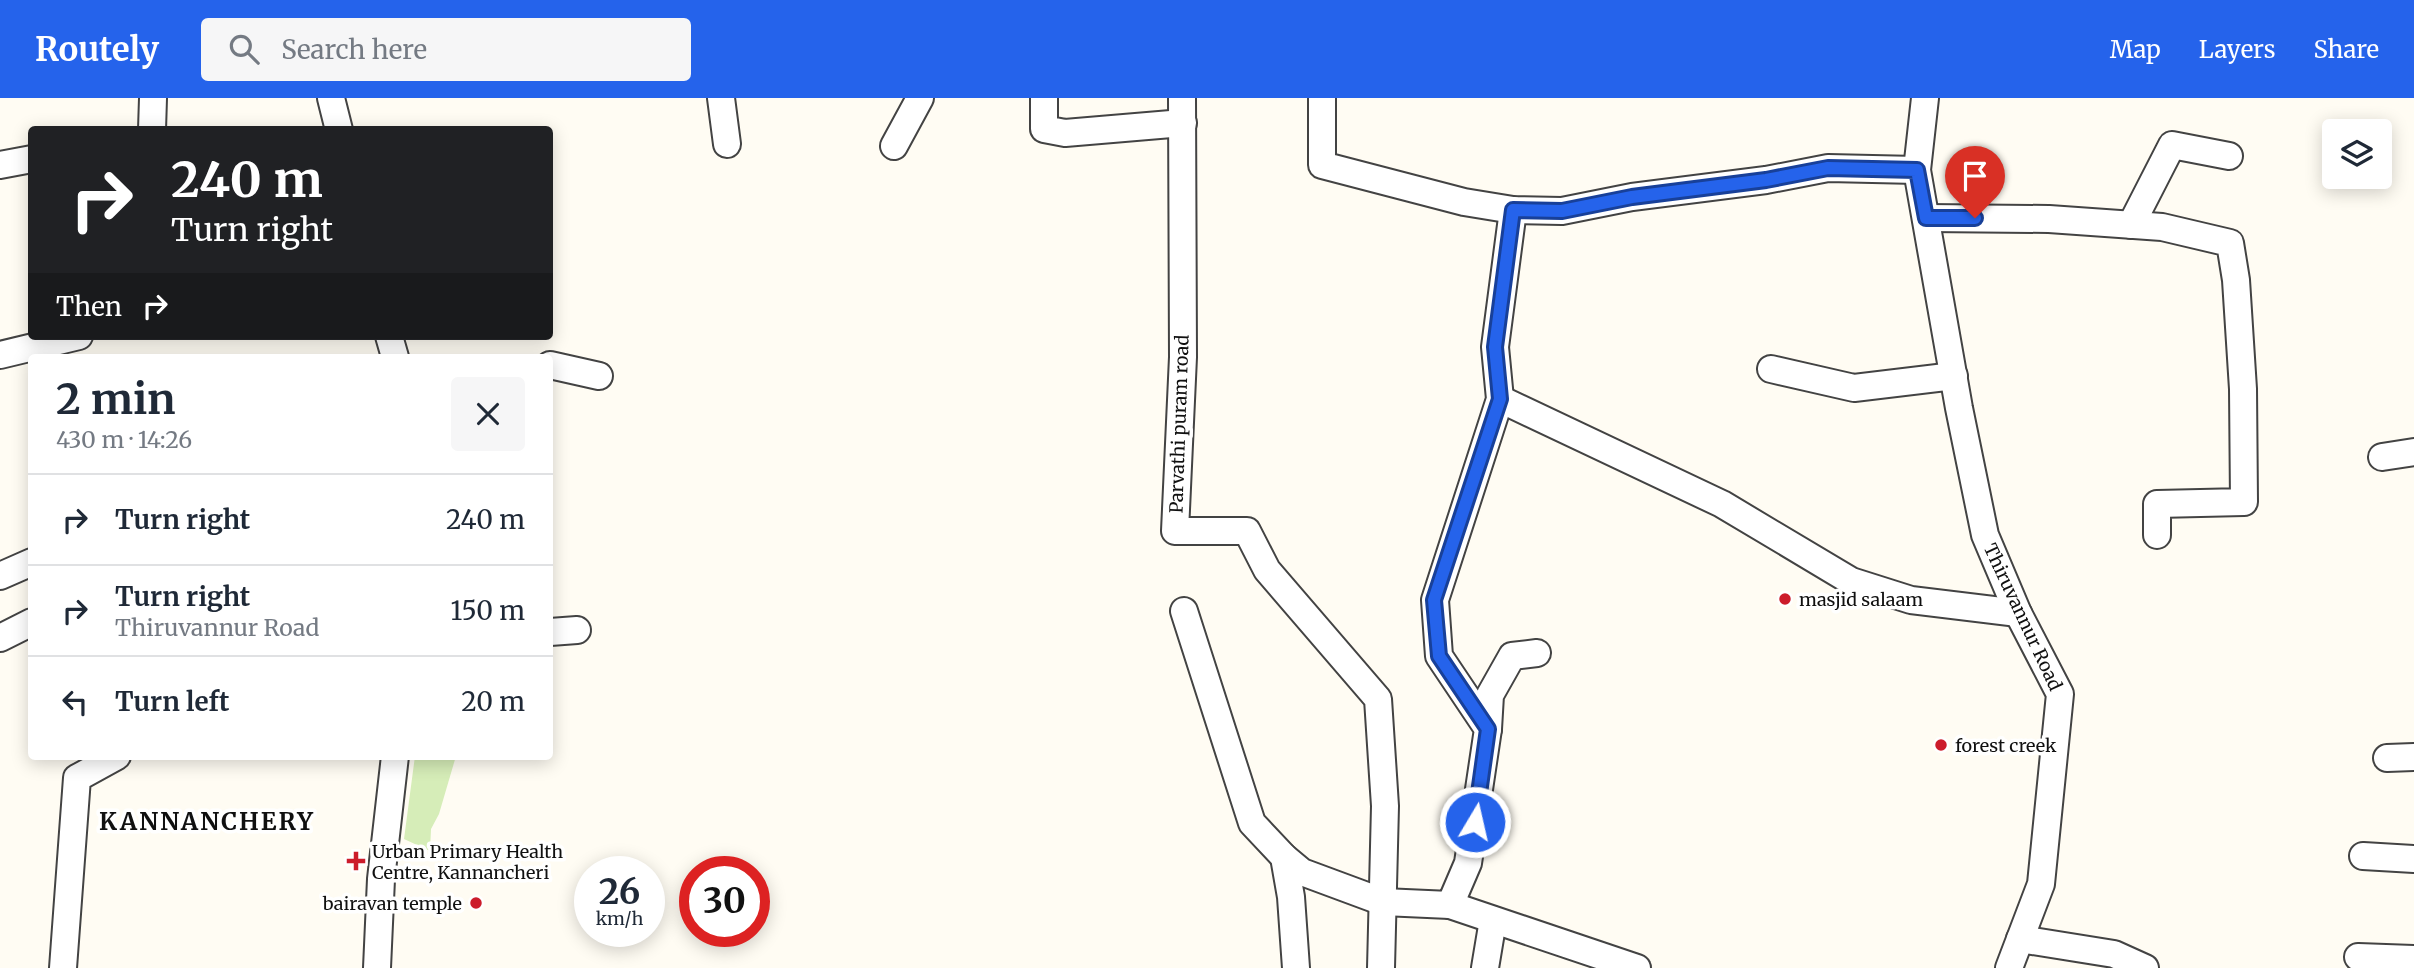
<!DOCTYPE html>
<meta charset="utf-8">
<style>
:root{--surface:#fff;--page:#f6f6f7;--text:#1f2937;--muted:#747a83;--line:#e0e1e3;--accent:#2563eb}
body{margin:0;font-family:Merriweather,serif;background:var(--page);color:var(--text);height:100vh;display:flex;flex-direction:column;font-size:26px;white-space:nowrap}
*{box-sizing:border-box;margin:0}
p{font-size:23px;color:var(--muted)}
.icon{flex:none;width:38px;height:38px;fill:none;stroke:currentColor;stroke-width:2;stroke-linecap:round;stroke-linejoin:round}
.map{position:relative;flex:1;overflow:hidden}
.panel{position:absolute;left:28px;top:256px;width:525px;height:406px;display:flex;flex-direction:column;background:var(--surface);border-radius:7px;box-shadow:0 4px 18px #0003}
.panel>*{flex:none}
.top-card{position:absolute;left:28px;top:28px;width:525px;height:214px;border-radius:7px;box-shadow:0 4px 18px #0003;background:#202124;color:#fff;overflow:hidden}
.buttons{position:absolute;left:2322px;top:21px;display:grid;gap:14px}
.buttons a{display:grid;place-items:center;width:70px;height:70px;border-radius:7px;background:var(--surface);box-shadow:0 4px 18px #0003;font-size:35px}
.speed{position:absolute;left:574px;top:758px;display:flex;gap:14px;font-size:35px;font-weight:700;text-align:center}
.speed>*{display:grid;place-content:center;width:91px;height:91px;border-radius:50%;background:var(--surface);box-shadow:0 4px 18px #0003;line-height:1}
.speed small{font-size:18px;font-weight:400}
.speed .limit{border:10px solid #d22;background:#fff;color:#111}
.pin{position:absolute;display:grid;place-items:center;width:60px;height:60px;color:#fff;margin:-72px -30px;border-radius:50% 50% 50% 0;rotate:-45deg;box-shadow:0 0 7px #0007}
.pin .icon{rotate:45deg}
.me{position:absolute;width:77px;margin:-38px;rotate:9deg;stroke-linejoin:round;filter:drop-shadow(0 0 5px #0008)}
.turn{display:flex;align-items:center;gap:24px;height:147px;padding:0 28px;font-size:32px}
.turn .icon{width:91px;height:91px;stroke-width:2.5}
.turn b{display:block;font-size:49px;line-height:60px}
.then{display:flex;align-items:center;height:66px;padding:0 28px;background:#0003;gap:14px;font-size:26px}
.round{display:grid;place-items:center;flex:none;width:74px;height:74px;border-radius:7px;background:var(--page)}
.head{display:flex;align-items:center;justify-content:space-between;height:119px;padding:0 28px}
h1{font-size:42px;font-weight:700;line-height:52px}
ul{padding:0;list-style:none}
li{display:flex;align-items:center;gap:21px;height:91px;padding:0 28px;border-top:2px solid var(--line)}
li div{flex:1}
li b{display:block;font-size:26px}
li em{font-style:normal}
header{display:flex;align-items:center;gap:42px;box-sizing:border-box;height:98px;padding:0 35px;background:var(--accent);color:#fff}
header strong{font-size:33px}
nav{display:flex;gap:38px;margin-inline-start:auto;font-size:24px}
.search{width:490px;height:63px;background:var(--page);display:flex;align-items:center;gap:18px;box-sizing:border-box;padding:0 24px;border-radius:7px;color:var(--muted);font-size:26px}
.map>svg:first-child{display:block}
.green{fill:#d6edb8}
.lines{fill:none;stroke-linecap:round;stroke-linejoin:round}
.minor-casing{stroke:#434343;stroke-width:30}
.minor{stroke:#fff;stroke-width:26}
.route-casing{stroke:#184099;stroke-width:18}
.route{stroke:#2563eb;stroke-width:12}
.poi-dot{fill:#cc1c2b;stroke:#fff;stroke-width:2.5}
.labels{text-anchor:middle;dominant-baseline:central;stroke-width:7;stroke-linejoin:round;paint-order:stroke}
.street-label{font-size:18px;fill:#101010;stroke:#fff}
.poi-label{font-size:18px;fill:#101010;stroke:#fff;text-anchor:start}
.district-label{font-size:24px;font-weight:bold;letter-spacing:2px;fill:#101010;stroke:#fff}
</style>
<header>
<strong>Routely</strong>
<div class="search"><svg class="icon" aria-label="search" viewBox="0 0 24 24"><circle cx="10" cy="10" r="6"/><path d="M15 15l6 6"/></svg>Search here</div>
<nav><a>Map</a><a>Layers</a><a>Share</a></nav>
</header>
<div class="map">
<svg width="2414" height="870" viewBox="0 0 2414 870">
<rect width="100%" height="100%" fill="#fffcf3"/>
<path class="green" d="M415,658H456L439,716L431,731L430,753L404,741Z"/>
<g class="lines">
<g class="minor-casing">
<g id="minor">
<path d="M331,0L339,32"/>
<path d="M721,0L727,46"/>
<path d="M1044,0V31L1065,35L1183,25"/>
<path d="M1182,0L1183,259L1175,433H1247L1267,472L1378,601L1385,708L1381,870"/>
<path d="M1322,0V67L1464,104L1513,112L1562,113L1632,99L1766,82L1828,70L1917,72"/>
<path d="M1925,0L1917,72L1959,310L1985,437L2018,515L2060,596L2041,786L2009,870"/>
<path d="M152,32L153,0"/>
<path d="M894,48L920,0"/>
<path d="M0,67L32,61"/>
<path d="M1926,120L2049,121L2162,129L2230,145L2236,182L2243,291L2244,404L2157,406V437"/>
<path d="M2131,127L2172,47L2229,58"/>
<path d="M389,238L395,259"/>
<path d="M0,257L79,238"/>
<path d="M550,267L599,278"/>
<path d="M1771,271L1854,290L1954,278"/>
<path d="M1500,301L1722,406L1851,483L1911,502L2018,515"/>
<path d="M2382,359L2414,354"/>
<path d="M0,478L32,464"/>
<path d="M1184,513L1252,725L1284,759L1302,774L1383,804L1450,807L1468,765L1488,631L1439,558L1435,502L1500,301L1495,249L1513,112"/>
<path d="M550,534L577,532"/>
<path d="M0,540L32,524"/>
<path d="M1488,631L1490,597L1512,558L1537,555"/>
<path d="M2387,660L2414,659"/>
<path d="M2363,758L2414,761"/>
<path d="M1284,759L1291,799L1296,870"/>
<path d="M1450,807L1637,870"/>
<path d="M2020,841L2114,856L2145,870"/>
<path d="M2358,859L2414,861"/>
<path d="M63,870L77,680L117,658"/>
<path d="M377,870L381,781L395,658"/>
<path d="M1485,870L1493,822"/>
</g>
</g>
<use href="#minor" class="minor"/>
</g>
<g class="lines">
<g class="route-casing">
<path id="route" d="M1475,724L1488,631L1439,558L1434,502L1500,301L1495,249L1513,112L1562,113L1632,99L1766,82L1828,70L1917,72L1926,120H1975"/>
</g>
<use href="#route" class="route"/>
</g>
<g class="poi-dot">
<circle cx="1785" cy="501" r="7"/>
<circle cx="1941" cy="647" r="7"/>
<path d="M352.5 752.5h7v7h7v7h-7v7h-7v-7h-7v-7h7z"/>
<circle cx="476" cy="805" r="7"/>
</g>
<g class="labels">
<g class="street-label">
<text transform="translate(1179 326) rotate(-88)">Parvathi puram road</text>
<text transform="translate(2023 519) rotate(65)">Thiruvannur Road</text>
</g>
<g class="poi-label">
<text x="1799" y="501">masjid salaam</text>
<text x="1955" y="647">forest creek</text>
<text x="372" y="753">Urban Primary Health<tspan x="372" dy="21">Centre, Kannancheri</tspan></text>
<text x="462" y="805" text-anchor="end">bairavan temple</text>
</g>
<g class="district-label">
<text x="207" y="723">KANNANCHERY</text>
</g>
</g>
</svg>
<div class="buttons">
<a><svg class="icon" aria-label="layers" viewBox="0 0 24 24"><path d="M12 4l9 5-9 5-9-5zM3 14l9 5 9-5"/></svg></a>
</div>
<div class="speed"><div>26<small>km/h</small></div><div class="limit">30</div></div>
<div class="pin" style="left:1975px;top:120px;background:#d93025"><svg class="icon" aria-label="arrive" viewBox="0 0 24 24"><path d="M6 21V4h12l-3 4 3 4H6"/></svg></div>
<svg class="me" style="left:1475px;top:724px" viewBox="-20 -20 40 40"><circle r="17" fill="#2563eb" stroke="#fff" stroke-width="3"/><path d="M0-11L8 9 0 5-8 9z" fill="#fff"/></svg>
<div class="top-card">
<div class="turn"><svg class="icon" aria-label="right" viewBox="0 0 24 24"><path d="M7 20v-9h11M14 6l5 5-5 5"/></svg><div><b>240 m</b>Turn right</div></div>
<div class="then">Then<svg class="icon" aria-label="right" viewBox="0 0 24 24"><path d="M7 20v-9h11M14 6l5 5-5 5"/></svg></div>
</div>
<section class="panel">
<div class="head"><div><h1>2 min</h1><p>430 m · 14:26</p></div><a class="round"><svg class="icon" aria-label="close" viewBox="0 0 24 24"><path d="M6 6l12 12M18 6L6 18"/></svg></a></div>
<ul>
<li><svg class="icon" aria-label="right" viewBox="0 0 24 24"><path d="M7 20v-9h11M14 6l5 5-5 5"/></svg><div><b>Turn right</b></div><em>240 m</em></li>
<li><svg class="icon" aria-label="right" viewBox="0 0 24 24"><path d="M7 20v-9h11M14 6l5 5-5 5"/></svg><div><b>Turn right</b><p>Thiruvannur Road</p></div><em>150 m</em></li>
<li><svg class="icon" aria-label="left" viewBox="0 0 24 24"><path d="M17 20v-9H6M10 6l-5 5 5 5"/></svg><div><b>Turn left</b></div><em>20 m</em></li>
</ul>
</section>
</div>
